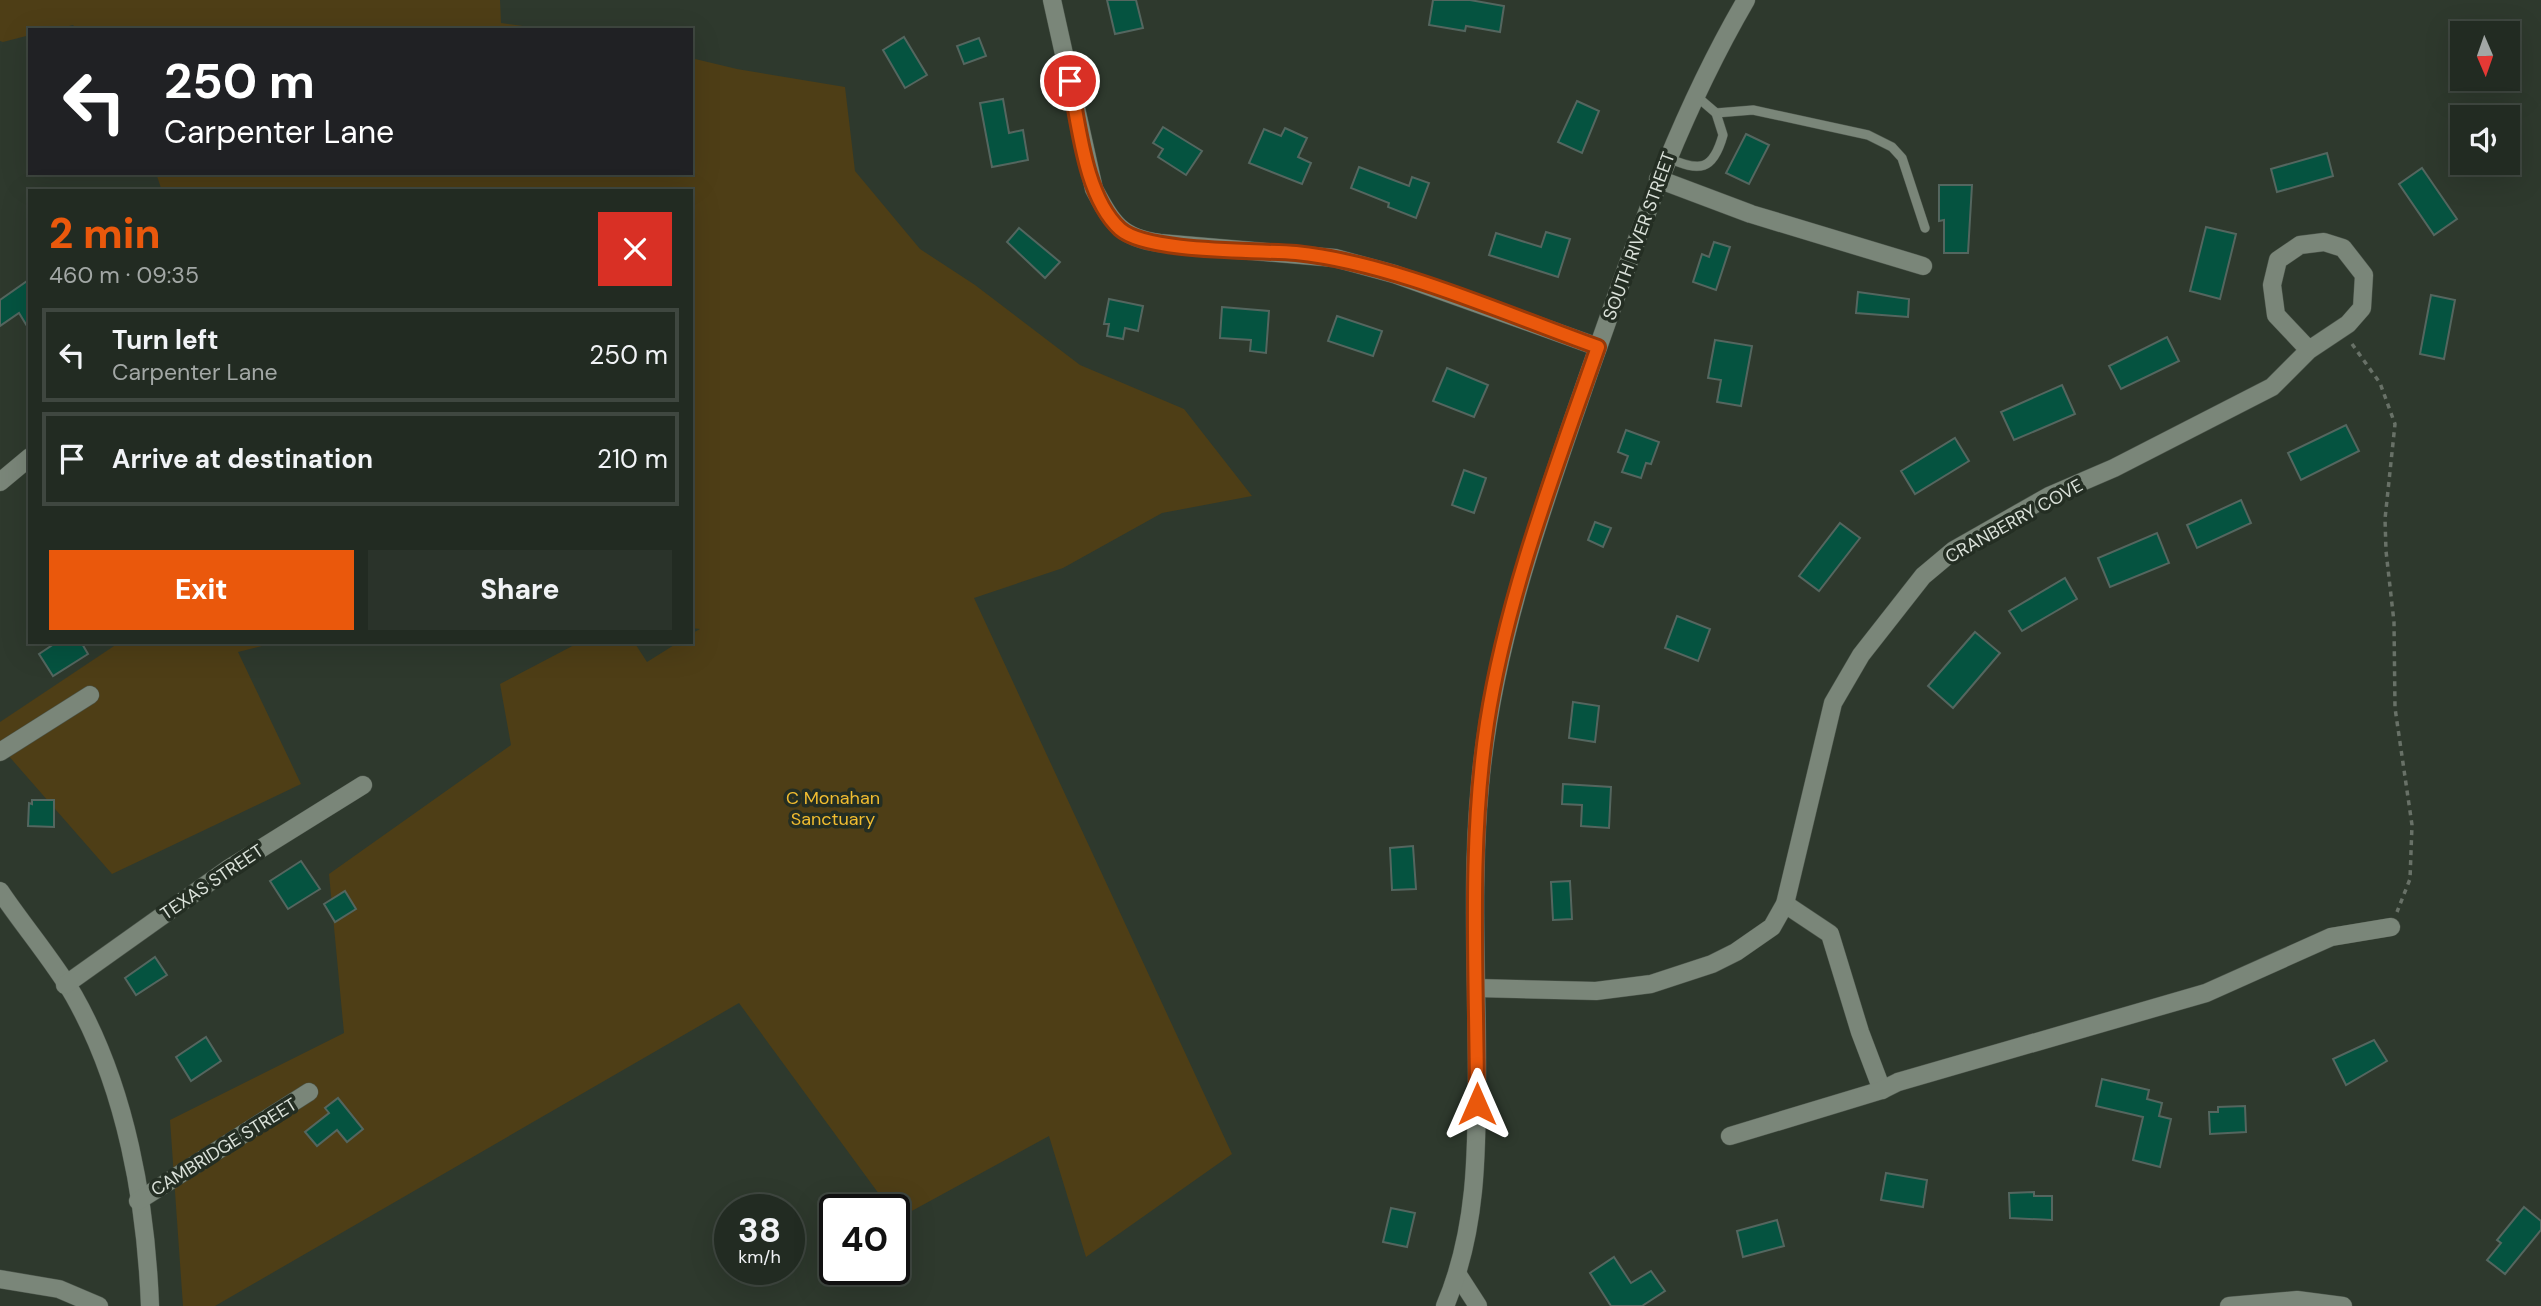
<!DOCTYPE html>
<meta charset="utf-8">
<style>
:root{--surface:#222b22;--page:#2a332a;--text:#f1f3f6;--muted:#a2a7a5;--line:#3f4740;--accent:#ea580c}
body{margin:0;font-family:"DM Sans",sans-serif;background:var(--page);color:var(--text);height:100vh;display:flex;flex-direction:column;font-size:26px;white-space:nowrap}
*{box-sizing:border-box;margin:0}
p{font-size:23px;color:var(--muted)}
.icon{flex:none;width:38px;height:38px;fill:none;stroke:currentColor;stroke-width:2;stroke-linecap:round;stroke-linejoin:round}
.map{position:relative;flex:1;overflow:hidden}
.details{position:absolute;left:28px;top:189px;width:665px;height:455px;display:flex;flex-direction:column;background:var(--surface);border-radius:0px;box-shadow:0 7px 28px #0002,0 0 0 2px var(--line)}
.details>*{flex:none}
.banner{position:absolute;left:28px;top:28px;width:665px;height:147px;border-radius:0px;box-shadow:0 7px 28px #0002,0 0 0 2px var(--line);background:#202124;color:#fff;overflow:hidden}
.needle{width:46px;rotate:178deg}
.tools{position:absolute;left:2450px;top:21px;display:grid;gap:14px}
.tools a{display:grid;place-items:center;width:70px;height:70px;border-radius:0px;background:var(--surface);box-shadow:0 7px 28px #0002,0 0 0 2px var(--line);font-size:35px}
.speed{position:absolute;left:714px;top:1194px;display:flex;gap:14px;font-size:35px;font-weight:700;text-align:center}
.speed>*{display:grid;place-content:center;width:91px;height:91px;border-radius:50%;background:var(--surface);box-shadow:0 7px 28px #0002,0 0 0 2px var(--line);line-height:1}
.speed small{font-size:18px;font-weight:400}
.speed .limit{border:4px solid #111;border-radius:10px;background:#fff;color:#111}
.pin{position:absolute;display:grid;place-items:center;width:60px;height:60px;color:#fff;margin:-30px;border:4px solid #fff;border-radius:50%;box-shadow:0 2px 7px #0007}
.me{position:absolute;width:77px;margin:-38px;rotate:0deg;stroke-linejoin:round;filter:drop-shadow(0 0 5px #0008)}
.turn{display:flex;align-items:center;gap:24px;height:147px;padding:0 21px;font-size:32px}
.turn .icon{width:91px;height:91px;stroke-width:2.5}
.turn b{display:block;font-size:49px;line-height:60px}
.round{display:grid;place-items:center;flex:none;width:74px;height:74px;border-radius:0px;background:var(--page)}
.headline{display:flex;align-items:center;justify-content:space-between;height:119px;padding:0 21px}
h1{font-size:42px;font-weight:800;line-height:52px;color:var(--accent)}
.cta{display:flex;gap:14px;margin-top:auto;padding:14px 21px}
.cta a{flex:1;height:80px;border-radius:0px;background:var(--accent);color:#fff;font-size:28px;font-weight:800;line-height:80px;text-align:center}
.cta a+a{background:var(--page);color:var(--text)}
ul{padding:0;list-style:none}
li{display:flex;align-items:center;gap:21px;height:94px;margin:0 14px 10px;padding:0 7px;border:4px solid var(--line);border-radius:0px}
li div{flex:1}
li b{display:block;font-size:26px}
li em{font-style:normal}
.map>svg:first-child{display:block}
.green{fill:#4e3e16}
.building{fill:#055340;stroke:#54665f;stroke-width:2}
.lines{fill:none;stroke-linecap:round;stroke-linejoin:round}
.service-casing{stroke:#4d564c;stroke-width:10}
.minor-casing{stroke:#4d564c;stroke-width:19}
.tertiary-casing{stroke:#4d564c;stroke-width:19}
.path{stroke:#687167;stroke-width:3.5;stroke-dasharray:5 5;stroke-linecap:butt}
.service{stroke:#7a8679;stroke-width:9}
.minor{stroke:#7a8679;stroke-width:18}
.tertiary{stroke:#7a8679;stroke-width:18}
.route-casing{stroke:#983908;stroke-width:18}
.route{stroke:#ea580c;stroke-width:12}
.labels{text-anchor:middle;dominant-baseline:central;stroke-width:7;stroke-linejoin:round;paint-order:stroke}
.street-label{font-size:18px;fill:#dbe2da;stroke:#242e23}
.park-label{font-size:18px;fill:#f2bd30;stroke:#242e23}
</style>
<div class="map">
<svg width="2541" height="1306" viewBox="0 0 2541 1306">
<rect width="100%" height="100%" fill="#2e392d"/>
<g class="green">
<path d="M0,0H500L501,23L553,30H78L73,25L53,30H30V35L3,42L0,41Z"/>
<path d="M691,58L737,69L845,87L855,171L920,249L975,285L1080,365L1184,409L1252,496L1162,513L1063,568L974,598L1232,1154L1086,1257L1049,1136L897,1219L894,1209H890L739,1003L215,1306H183L170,1120L344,1033L329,874L511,745L500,684L580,642H634L647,662L679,642H691V634L700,629L691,628V191H162L156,173H691Z"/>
<path d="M120,642H278L238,652L301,784L112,874L0,746V722Z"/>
</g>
<g class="building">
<path d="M1107,0H1136L1143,28L1115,34Z"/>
<path d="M1433,0H1470L1504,6L1500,32L1466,26L1465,31L1429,25Z"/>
<path d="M904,37L927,75L905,88L883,50Z"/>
<path d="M979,38L986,56L964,64L957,46Z"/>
<path d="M1003,99L1009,133L1023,130L1028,160L992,167L980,103Z"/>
<path d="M1577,101L1599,111L1582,153L1558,142Z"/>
<path d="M1163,127L1202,151L1186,175L1158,157L1163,149L1153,143Z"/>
<path d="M1285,128L1307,138L1298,157L1311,163L1302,184L1249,163L1264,129L1281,136Z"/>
<path d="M1746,134L1769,145L1749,184L1726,173Z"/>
<path d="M2327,153L2333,176L2277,192L2271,169Z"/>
<path d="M1359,167L1409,186L1412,177L1429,183L1416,218L1388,207L1389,203L1351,188Z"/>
<path d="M2422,168L2457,219L2434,235L2399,184Z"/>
<path d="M1939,185H1972L1968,253H1944V220L1939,221Z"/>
<path d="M2206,227L2236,234L2220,299L2190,291Z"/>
<path d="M1019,228L1060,262L1045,278L1007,242Z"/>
<path d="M1546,232L1570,239L1558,277L1489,255L1496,233L1541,247Z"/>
<path d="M1714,242L1730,247L1716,290L1693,282L1702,254L1709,257Z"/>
<path d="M30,279V331L19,313L0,326V300Z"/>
<path d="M1858,292L1909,299L1908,317L1856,313Z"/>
<path d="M2431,295L2455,300L2444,359L2420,354Z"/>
<path d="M1109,299L1143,306L1138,331L1125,328L1123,339L1107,336L1109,324H1104Z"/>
<path d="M1222,307L1269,311L1266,353L1250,351L1251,340L1220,338Z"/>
<path d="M1337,316L1382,331L1373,356L1328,341Z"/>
<path d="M2167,337L2179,361L2121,389L2109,366Z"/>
<path d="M1715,340L1752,346L1741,406L1717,402L1721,380L1708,378Z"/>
<path d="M1447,368L1488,385L1474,417L1433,401Z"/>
<path d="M2062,385L2075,414L2014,440L2001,412Z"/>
<path d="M2346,425L2359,451L2301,480L2288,453Z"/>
<path d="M1626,430L1659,442L1651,464L1646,463L1641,478L1622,472L1628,456L1618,452Z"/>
<path d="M1955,438L1969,461L1915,494L1901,471Z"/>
<path d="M1464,470L1486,478L1474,513L1452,505Z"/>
<path d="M2241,500L2251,523L2197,548L2187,525Z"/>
<path d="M1595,522L1611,528L1603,547L1588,540Z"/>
<path d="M1840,523L1860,538L1819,591L1799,576Z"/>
<path d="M2157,533L2169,563L2110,587L2098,558Z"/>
<path d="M2065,578L2077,599L2022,631L2009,611Z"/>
<path d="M1677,616L1710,629L1698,661L1665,648Z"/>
<path d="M1975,632L2000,653L1953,708L1928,686Z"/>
<path d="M57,642H81L88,654L53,676L39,654Z"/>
<path d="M1573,702L1599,706L1595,742L1569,738Z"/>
<path d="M1563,784L1611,787L1609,828L1581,826L1582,805L1562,804Z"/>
<path d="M32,800H54V827L28,826L29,803L32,804Z"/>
<path d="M1413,846L1416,889L1392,890L1390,848Z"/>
<path d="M301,861L320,889L288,909L270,881Z"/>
<path d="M1570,881L1572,919L1553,920L1551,882Z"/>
<path d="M345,891L356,909L335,922L324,904Z"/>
<path d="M155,957L167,975L136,995L125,978Z"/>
<path d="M206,1037L221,1061L191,1081L176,1057Z"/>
<path d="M2374,1040L2387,1061L2346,1085L2333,1059Z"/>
<path d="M2102,1079L2149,1090L2147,1099L2162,1103L2159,1116L2171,1119L2160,1167L2133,1160L2143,1117L2096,1106Z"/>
<path d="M338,1098L363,1129L347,1142L337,1130L317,1146L305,1132L329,1113L325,1108Z"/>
<path d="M2245,1106L2246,1132L2210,1134L2209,1112H2218V1107Z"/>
<path d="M1886,1173L1927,1180L1923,1207L1881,1200Z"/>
<path d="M2034,1192V1196H2052V1220L2010,1218L2009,1193Z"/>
<path d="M2524,1207L2541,1221V1230L2505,1274L2487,1260L2501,1243L2497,1240Z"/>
<path d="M1391,1208L1415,1213L1407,1247L1383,1242Z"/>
<path d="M1777,1220L1784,1246L1743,1257L1737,1231Z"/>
<path d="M1614,1257L1631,1283L1651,1271L1665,1291L1642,1306H1611L1590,1273Z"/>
</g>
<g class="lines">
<g class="service-casing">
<g id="service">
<path d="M1695,95L1716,113L1753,110L1868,135L1892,147L1902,158L1925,228"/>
<path d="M1668,158C1700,172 1713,171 1723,135L1716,113"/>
</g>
</g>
<g class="minor-casing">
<g id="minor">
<path d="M1052,0L1094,189C1112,222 1120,238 1160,243L1335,258L1394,274L1598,347"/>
<path d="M1658,179L1751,214L1923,266"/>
<path d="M0,482L30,457"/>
<path d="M0,752L90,695"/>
<path d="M0,891C22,924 55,963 74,996C126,1088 146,1202 150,1306"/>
<path d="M1785,904L1830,934L1860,1032L1882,1090"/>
<path d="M65,985L228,869L363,785"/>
<path d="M1477,988L1596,991L1651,984L1712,964L1736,952L1772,927L1785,904L1833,703L1861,655L1923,576L1954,550L2049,496L2114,468L2272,387L2309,350L2348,324L2362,308L2364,275L2343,248L2324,242L2300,245L2278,260L2272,285L2276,315L2309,350"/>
<path d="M1730,1136L1882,1090L1898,1082L2206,993L2331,937L2391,927"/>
<path d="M138,1201L309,1092"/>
<path d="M1458,1275L1478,1306"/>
<path d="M0,1279L59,1289L99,1306"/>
<path d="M2229,1306L2297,1300L2343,1306"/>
</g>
</g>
<g class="tertiary-casing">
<path id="tertiary" d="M1445,1306C1477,1231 1477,1152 1477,1071C1477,977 1471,879 1480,785C1493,641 1543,506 1590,370C1636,241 1676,120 1746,0"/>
</g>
<path class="path" d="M2352,344L2380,383L2395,424L2385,519L2386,551L2394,622L2395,708L2412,825L2410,879L2397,912"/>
<use href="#service" class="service"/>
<use href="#minor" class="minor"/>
<use href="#tertiary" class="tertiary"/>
</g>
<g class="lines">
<g class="route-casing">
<path id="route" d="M1070,81C1079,126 1085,197 1120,229C1147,253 1256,250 1296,253C1393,263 1505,314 1598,347C1555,470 1507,594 1487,723C1468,848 1477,978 1477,1104"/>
</g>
<use href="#route" class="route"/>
</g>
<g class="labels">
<g class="street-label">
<text transform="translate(1639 236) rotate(-70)">SOUTH RIVER STREET</text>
<text transform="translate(2014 521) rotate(-29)">CRANBERRY COVE</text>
<text transform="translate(212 882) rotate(-34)">TEXAS STREET</text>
<text transform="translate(224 1147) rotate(-32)">CAMBRIDGE STREET</text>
</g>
<g class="park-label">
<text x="833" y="798">C Monahan<tspan x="833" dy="21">Sanctuary</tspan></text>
</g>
</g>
</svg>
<div class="tools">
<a><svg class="needle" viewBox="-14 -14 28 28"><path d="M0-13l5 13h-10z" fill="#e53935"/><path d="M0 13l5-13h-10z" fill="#a2a7a5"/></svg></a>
<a><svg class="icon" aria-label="sound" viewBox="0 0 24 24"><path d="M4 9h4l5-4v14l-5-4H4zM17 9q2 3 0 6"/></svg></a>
</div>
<div class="speed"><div>38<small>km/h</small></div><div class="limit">40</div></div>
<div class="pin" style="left:1070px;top:81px;background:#d93025"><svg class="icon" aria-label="arrive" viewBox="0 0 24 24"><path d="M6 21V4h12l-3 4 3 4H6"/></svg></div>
<svg class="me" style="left:1477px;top:1104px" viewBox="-20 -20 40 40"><path d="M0-17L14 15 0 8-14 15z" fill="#ea580c" stroke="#fff" stroke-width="4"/></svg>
<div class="banner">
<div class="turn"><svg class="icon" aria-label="left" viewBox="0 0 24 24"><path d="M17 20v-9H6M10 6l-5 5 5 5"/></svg><div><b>250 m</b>Carpenter Lane</div></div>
</div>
<section class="details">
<div class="headline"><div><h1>2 min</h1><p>460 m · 09:35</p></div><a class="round" style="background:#d93025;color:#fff"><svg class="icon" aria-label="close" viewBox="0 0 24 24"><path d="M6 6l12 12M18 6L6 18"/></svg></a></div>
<ul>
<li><svg class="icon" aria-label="left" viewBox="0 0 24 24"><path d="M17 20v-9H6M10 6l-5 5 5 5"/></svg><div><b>Turn left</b><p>Carpenter Lane</p></div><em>250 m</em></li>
<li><svg class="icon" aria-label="arrive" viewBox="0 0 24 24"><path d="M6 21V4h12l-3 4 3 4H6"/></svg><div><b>Arrive at destination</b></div><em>210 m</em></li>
</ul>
<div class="cta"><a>Exit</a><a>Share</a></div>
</section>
</div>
